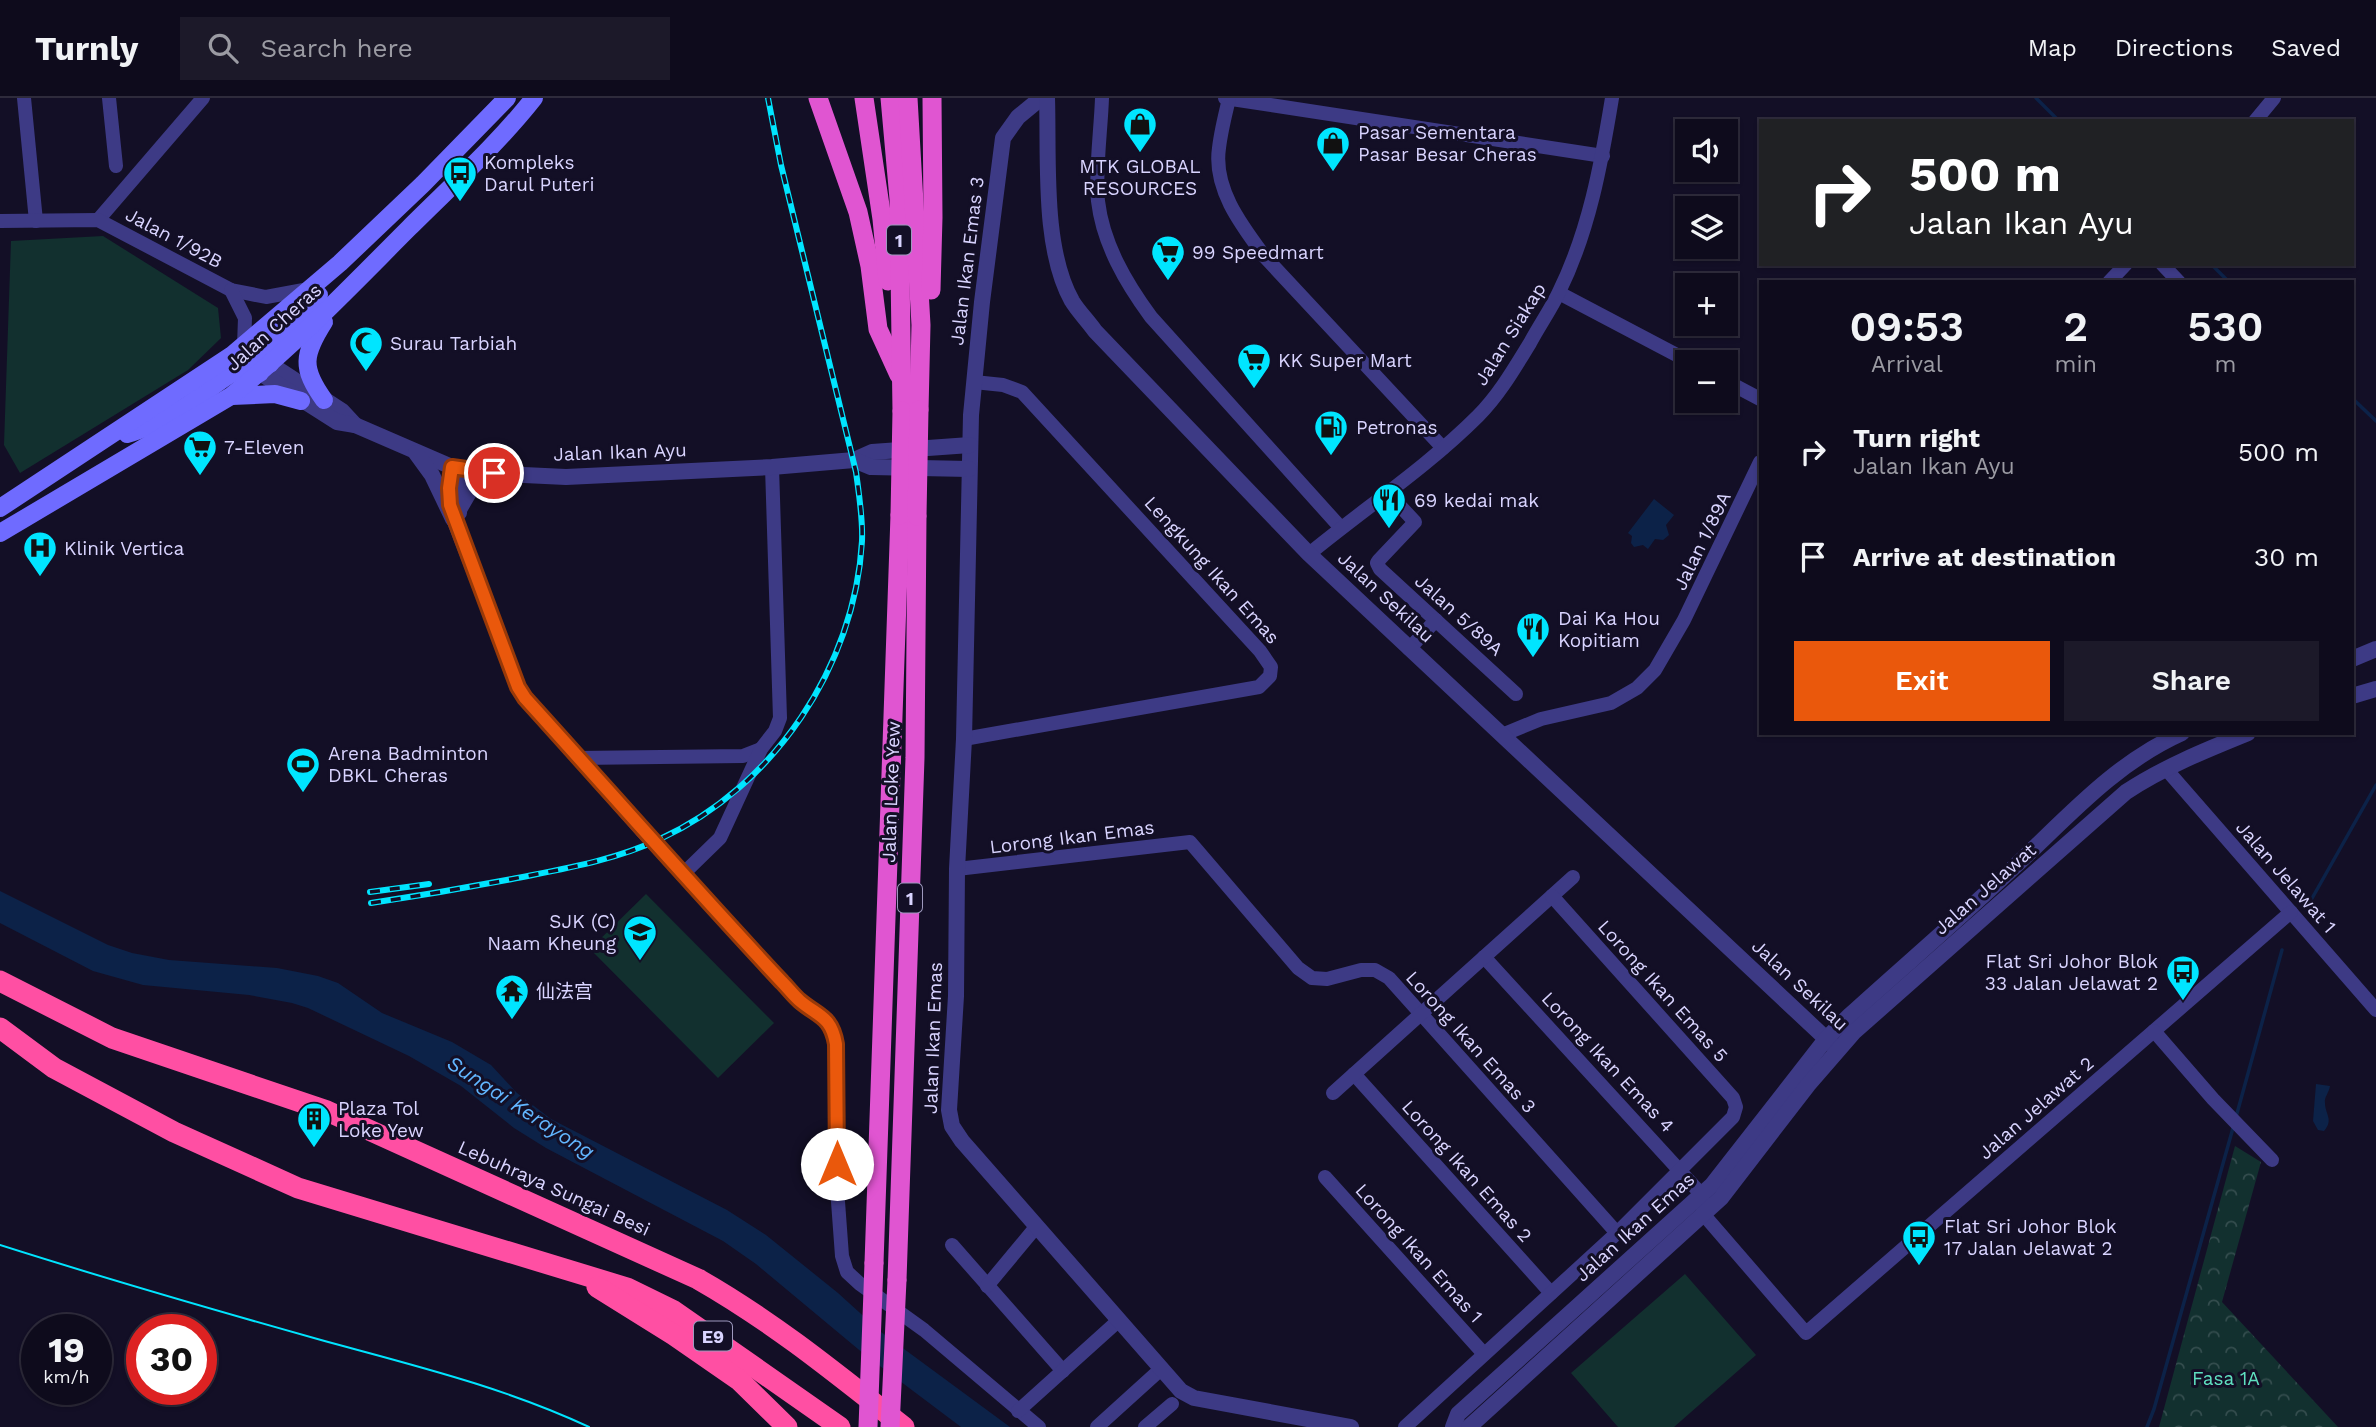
<!DOCTYPE html>
<meta charset="utf-8">
<style>
:root{--surface:#0e0b1c;--page:#1c1929;--text:#f1f3f6;--muted:#9b9ba3;--line:#2e2b3b;--accent:#ea580c}
body{margin:0;font-family:"Work Sans","Noto Sans SC",sans-serif;background:var(--page);color:var(--text);height:100vh;display:flex;flex-direction:column;font-size:26px;white-space:nowrap}
*{box-sizing:border-box;margin:0}
p{font-size:23px;color:var(--muted)}
.icon{flex:none;width:38px;height:38px;fill:none;stroke:currentColor;stroke-width:2;stroke-linecap:round;stroke-linejoin:round}
.map{position:relative;flex:1;overflow:hidden}
.sheet{position:absolute;left:1759px;top:182px;width:595px;height:455px;display:flex;flex-direction:column;background:var(--surface);border-radius:0px;box-shadow:0 2px 5px #0004,0 0 0 2px var(--line)}
.sheet>*{flex:none}
.banner{position:absolute;left:1759px;top:21px;width:595px;height:147px;border-radius:0px;box-shadow:0 2px 5px #0004,0 0 0 2px var(--line);background:#202124;color:#fff;overflow:hidden}
.controls{position:absolute;left:1675px;top:21px;display:grid;gap:14px}
.controls a{display:grid;place-items:center;width:63px;height:63px;border-radius:0px;background:var(--surface);box-shadow:0 2px 5px #0004,0 0 0 2px var(--line);font-size:35px}
.speed{position:absolute;left:21px;top:1216px;display:flex;gap:14px;font-size:35px;font-weight:700;text-align:center}
.speed>*{display:grid;place-content:center;width:91px;height:91px;border-radius:50%;background:var(--surface);box-shadow:0 2px 5px #0004,0 0 0 2px var(--line);line-height:1}
.speed small{font-size:18px;font-weight:400}
.speed .limit{border:10px solid #d22;background:#fff;color:#111}
.pin{position:absolute;display:grid;place-items:center;width:60px;height:60px;color:#fff;margin:-30px;border:4px solid #fff;border-radius:50%;box-shadow:0 2px 7px #0007}
.me{position:absolute;width:77px;margin:-38px;rotate:0deg;stroke-linejoin:round;filter:drop-shadow(0 0 5px #0008)}
.turn{display:flex;align-items:center;gap:24px;height:147px;padding:0 35px;font-size:32px}
.turn .icon{width:91px;height:91px;stroke-width:2.5}
.turn b{display:block;font-size:49px;line-height:60px}
.eta{display:flex;justify-content:space-evenly;align-items:center;height:119px;text-align:center}
.eta b{font-size:42px;font-weight:600;line-height:49px}
.primary-button{display:flex;gap:14px;margin-top:auto;padding:14px 35px}
.primary-button a{flex:1;height:80px;border-radius:0px;background:var(--accent);color:#fff;font-size:28px;font-weight:600;line-height:80px;text-align:center}
.primary-button a+a{background:var(--page);color:var(--text)}
ul{padding:0;list-style:none}
li{display:flex;align-items:center;gap:21px;height:105px;padding:0 35px}
li div{flex:1}
li b{display:block;font-size:26px}
li em{font-style:normal}
header{display:flex;align-items:center;gap:42px;box-sizing:border-box;height:98px;padding:0 35px;background:var(--surface);border-bottom:2px solid var(--line)}
header strong{font-size:33px}
nav{display:flex;gap:38px;margin-inline-start:auto;font-size:24px}
.search{width:490px;height:63px;background:var(--page);display:flex;align-items:center;gap:18px;box-sizing:border-box;padding:0 24px;border-radius:0px;color:var(--muted);font-size:26px}
.map>svg:first-child{display:block}
.grass{fill:#12302f}
.forest{fill:url(#forest-crowns)}
.water{fill:#0c2248}
.lines{fill:none;stroke-linecap:round;stroke-linejoin:round}
.stream{stroke:#0c2248;stroke-width:3.5}
.minor{stroke:#3d3a85;stroke-width:14}
.tertiary{stroke:#3d3a85;stroke-width:16}
.secondary{stroke:#6f6bff;stroke-width:18}
.trunk{stroke:#e055d1;stroke-width:19}
.motorway{stroke:#ff4fa3;stroke-width:21}
.tram{stroke:#00e5ff;stroke-width:2}
.rail-casing{stroke:#00e5ff;stroke-width:6}
.rail{stroke:#130f26;stroke-width:3.5;stroke-dasharray:10;stroke-linecap:butt}
.trunk-bridge{stroke:#e055d1;stroke-width:19}
.route-casing{stroke:#983908;stroke-width:18}
.route{stroke:#ea580c;stroke-width:12}
.labels{text-anchor:middle;dominant-baseline:central;stroke-width:6;stroke-linejoin:round;paint-order:stroke}
.shield{fill:#130f26;stroke:#9e99be;stroke-width:2}
.shield-label{font-size:18px;font-weight:bold;fill:#d9d4ff}
.poi-label{font-size:19px;fill:#d9d4ff;stroke:#130f26;text-anchor:start}
.street-label{font-size:19px;fill:#d9d4ff;stroke:#130f26}
.park-label{font-size:19px;fill:#5fe0c0;stroke:#130f26}
.water-label{font-size:21px;font-style:italic;fill:#62b6ff;stroke:#130f26}
</style>
<header>
<strong>Turnly</strong>
<div class="search"><svg class="icon" aria-label="search" viewBox="0 0 24 24"><circle cx="10" cy="10" r="6"/><path d="M15 15l6 6"/></svg>Search here</div>
<nav><a>Map</a><a>Directions</a><a>Saved</a></nav>
</header>
<div class="map">
<svg width="2376" height="1329" viewBox="0 0 2376 1329">
<defs>
<pattern id="forest-crowns" width="20" height="18" patternUnits="userSpaceOnUse" patternTransform="scale(1.75)"><rect width="20" height="18" fill="#12302f"/><path d="M2 6a3 3 0 1 1 6 0M12 15a3 3 0 1 1 6 0" fill="none" stroke="#344d4e"/></pattern>
</defs>
<rect width="100%" height="100%" fill="#130f26"/>
<g class="grass">
<path d="M103,138L218,210L221,240L188,272L20,375L4,347L11,143Z"/>
<path d="M646,796L774,925L718,980L590,851Z"/>
<path d="M1685,1176L1756,1257L1674,1329H1618L1571,1275Z"/>
</g>
<path class="forest" d="M2235,1048L2261,1064L2222,1204L2338,1329H2159Z"/>
<g class="water">
<path d="M1654,401L1674,417L1666,427L1669,437L1663,442L1655,441L1648,451L1643,447L1634,449L1631,445L1632,438L1628,435Z"/>
<path d="M0,793L108,847L132,855L169,862L277,870L318,878L338,885L382,915L452,944L491,967L517,995L551,1021L727,1112L766,1137L838,1195L881,1234L1010,1329H961L864,1256L756,1166L723,1143L546,1050L514,1030L461,988L409,958L308,910L292,905L249,897L143,887L93,873L0,825Z"/>
<path d="M2316,986L2330,988C2329,995 2324,999 2325,1005C2325,1016 2334,1022 2324,1033L2318,1032L2313,1023Z"/>
</g>
<g class="lines">
<g class="stream">
<path d="M2036,0L2059,23"/>
<path d="M2211,166L2229,184"/>
<path d="M2352,300L2376,323"/>
<path d="M2306,811L2376,687"/>
<path d="M2236,1019L2282,852"/>
<path d="M2147,1329L2154,1311L2233,1030"/>
</g>
<g class="minor">
<path d="M24,0L36,123"/>
<path d="M109,0L116,68"/>
<path d="M1102,0C1101,31 1095,73 1098,103C1103,146 1126,185 1151,219L1341,430"/>
<path d="M1225,0L1603,58"/>
<path d="M1229,1C1225,17 1221,33 1219,50C1213,91 1242,128 1265,159L1443,350"/>
<path d="M2255,23L2274,0"/>
<path d="M98,122L203,0"/>
<path d="M0,123L98,122L231,192L266,199L309,191"/>
<path d="M2162,166L2179,184"/>
<path d="M2109,184L2126,166"/>
<path d="M231,192L245,220L244,247"/>
<path d="M1559,195L1690,264"/>
<path d="M1726,283L1760,301"/>
<path d="M452,369L449,390L453,421L518,589L525,600L641,732L800,903L827,921L834,934L836,946L837,1090L842,1158L847,1174L860,1186L924,1232L1039,1329"/>
<path d="M1387,394L1415,424L1379,462L1377,465L1380,471L1516,596"/>
<path d="M460,415L462,371"/>
<path d="M1309,456C1365,410 1427,369 1478,318C1499,297 1514,271 1530,245C1539,228 1551,211 1559,194C1589,133 1601,67 1612,0"/>
<path d="M1409,551L1436,522"/>
<path d="M1502,637L1541,621L1611,605L1637,590L1655,572L1684,522L1760,364"/>
<path d="M964,641L1259,589L1270,578L1271,569L1260,553L1022,294L1003,287L974,284"/>
<path d="M578,660L743,658L761,651"/>
<path d="M2166,671L2376,912"/>
<path d="M957,771L1190,744L1298,870L1312,880L1327,881L1361,872H1375L1389,880L1617,1135"/>
<path d="M682,777L720,740L761,651L775,633L780,620L772,369"/>
<path d="M1484,859L1702,1097L1704,1117L1806,1235L2291,814"/>
<path d="M2154,933L2213,1001L2272,1062"/>
<path d="M1354,976L1551,1195"/>
<path d="M1333,995L1573,779"/>
<path d="M1325,1079L1484,1256"/>
<path d="M952,1147L1063,1273"/>
<path d="M987,1188L1036,1129"/>
<path d="M1018,1313L1118,1223"/>
<path d="M1097,1329L1161,1271"/>
<path d="M1145,1329L1172,1306"/>
<path d="M1405,1329L1617,1135L1733,1019L1736,1009L1733,1000L1552,798"/>
</g>
<g class="tertiary">
<path d="M1041,0L1018,19L1003,40L982,204L971,317L964,641L957,771L956,898L949,1012L952,1028L962,1043L1181,1293L1194,1300L1351,1329"/>
<path d="M1047,0C1049,60 1042,150 1072,203C1078,213 1088,223 1095,233L1309,456L1837,951"/>
<path d="M270,266L342,313L355,327"/>
<path d="M260,275L337,324L355,327L452,369L481,375L566,379L772,369L854,362L872,354L970,347"/>
<path d="M416,355L432,377L453,421"/>
<path d="M854,362L871,369L969,371"/>
<path d="M460,410L471,391L494,375"/>
<path d="M2352,561L2376,551"/>
<path d="M2352,598L2376,591"/>
<path d="M1453,1329L1458,1316L1712,1087L1826,941L1849,918C1903,869 1959,821 2012,771C2066,721 2113,666 2182,635"/>
<path d="M1469,1329L1721,1100L1808,987L1854,934L2126,694C2164,669 2206,652 2248,635"/>
</g>
<g class="secondary">
<path d="M324,224C303,257 301,270 324,302"/>
<path d="M260,275V258L265,250L319,197"/>
<path d="M232,298L275,296L301,303"/>
<path d="M127,336C146,331 166,320 183,310C211,293 234,263 270,266"/>
<path d="M0,410L232,257L340,165L423,86L507,0"/>
<path d="M0,435L231,298C295,247 351,188 409,130C451,88 497,47 534,0"/>
</g>
<g class="trunk">
<path d="M818,0L858,114L870,168L878,231L899,277"/>
<path d="M864,0L882,121L888,183"/>
<path d="M890,0L899,101L902,313"/>
<path d="M908,0L921,227L919,312"/>
<path d="M931,192L933,119L932,0"/>
<path d="M874,1165L900,417"/>
<path d="M897,1182L915,660L917,418"/>
</g>
<g class="motorway">
<path d="M0,883L112,940L327,1013L698,1181C772,1223 837,1276 904,1329"/>
<path d="M0,930L54,970L174,1034L298,1090L627,1190L674,1213L840,1329"/>
<path d="M597,1189L674,1237L739,1282L787,1329"/>
</g>
<path class="tram" d="M0,1147C107,1181 214,1212 321,1242C412,1267 504,1289 589,1329"/>
<g class="rail-casing">
<g id="rail">
<path d="M370,794L429,786"/>
<path d="M371,805C418,798 465,790 512,781C562,771 613,763 660,741C774,689 855,568 862,443C863,420 859,397 856,374L781,67L768,0"/>
</g>
</g>
<use href="#rail" class="rail"/>
<g class="trunk-bridge">
<path d="M900,417L902,313"/>
<path d="M917,418L919,312"/>
<path d="M868,1329L874,1165"/>
<path d="M890,1329L897,1182"/>
</g>
</g>
<g class="lines">
<g class="route-casing">
<path id="route" d="M494,375L452,369L449,390L450,407L518,589L525,600C611,695 695,791 782,884C788,890 794,898 800,903C819,919 831,918 836,946L837,1066"/>
</g>
<use href="#route" class="route"/>
</g>
<defs>
<g id="shop-pin" transform="scale(1.75)"><path d="M0 17L-7.5 6A9.5 9.5 0 1 1 7.5 6Z" fill="#00e5ff" stroke="#130f26"/><path d="M-5-2.5h2.3a2.7 3.5 0 0 1 5.4 0H5L5.5 6h-11ZM-1.5-2.5h3a1.5 2.3 0 0 0-3 0Z" fill="#111"/></g>
<g id="bus-pin" transform="scale(1.75)"><path d="M0 17L-7.5 6A9.5 9.5 0 1 1 7.5 6Z" fill="#00e5ff" stroke="#130f26"/><path d="M-5-6H5V4H4V6H2V4H-2V6H-4V4H-5ZM-3.5-4V0h7V-4ZM-3.5 1.2v1.5H-2V1.2ZM2 1.2v1.5H3.5V1.2Z" fill="#111"/></g>
<g id="supermarket-pin" transform="scale(1.75)"><path d="M0 17L-7.5 6A9.5 9.5 0 1 1 7.5 6Z" fill="#00e5ff" stroke="#130f26"/><path d="M-6-5.5h2.5l.6 2H6L4.5 2H-2.5L-4.4-4H-6ZM-1.5 3.2a1.3 1.3 0 1 0 .1 0ZM3 3.2a1.3 1.3 0 1 0 .1 0Z" fill="#111"/></g>
<g id="mosque-pin" transform="scale(1.75)"><path d="M0 17L-7.5 6A9.5 9.5 0 1 1 7.5 6Z" fill="#00e5ff" stroke="#130f26"/><path d="M3.5-4.9A6 6 0 1 0 3.5 4.9A5 5 0 1 1 3.5-4.9Z" fill="#111"/></g>
<g id="fuel-pin" transform="scale(1.75)"><path d="M0 17L-7.5 6A9.5 9.5 0 1 1 7.5 6Z" fill="#00e5ff" stroke="#130f26"/><path d="M-5.5-6h7V0h2V4h1.3V-2.5L3-4.5l.8-.8L6-3V5H2.5V1h-1V6h-7ZM-4.2-4.7v3.2H.2V-4.7Z" fill="#111"/></g>
<g id="restaurant-pin" transform="scale(1.75)"><path d="M0 17L-7.5 6A9.5 9.5 0 1 1 7.5 6Z" fill="#00e5ff" stroke="#130f26"/><path d="M-5-6h1v4h1v-4h1v4h1v-4h1v5L-1.5 .5V6h-2V.5L-5-1ZM5-6V6H3V1.5H1.5Q1.5-4 5-6Z" fill="#111"/></g>
<g id="hospital-pin" transform="scale(1.75)"><path d="M0 17L-7.5 6A9.5 9.5 0 1 1 7.5 6Z" fill="#00e5ff" stroke="#130f26"/><path d="M-5-5h3v3.5h4V-5h3V5h-3V1.5h-4V5h-3Z" fill="#111"/></g>
<g id="stadium-pin" transform="scale(1.75)"><path d="M0 17L-7.5 6A9.5 9.5 0 1 1 7.5 6Z" fill="#00e5ff" stroke="#130f26"/><path d="M0-5a6.5 5 0 1 0 0 10a6.5 5 0 1 0 0-10ZM-3.5-1.8h7v3.6h-7Z" fill="#111"/></g>
<g id="school-pin" transform="scale(1.75)"><path d="M0 17L-7.5 6A9.5 9.5 0 1 1 7.5 6Z" fill="#00e5ff" stroke="#130f26"/><path d="M0-5L7-2L0 1L-7-2ZM-4 1L0 2.5L4 1V4Q0 6-4 4Z" fill="#111"/></g>
<g id="temple-pin" transform="scale(1.75)"><path d="M0 17L-7.5 6A9.5 9.5 0 1 1 7.5 6Z" fill="#00e5ff" stroke="#130f26"/><path d="M0-6L5-2H3V0L6.5 2.5H4V6H1.5V3h-3V6H-4V2.5H-6.5L-3 0V-2H-5Z" fill="#111"/></g>
<g id="building-pin" transform="scale(1.75)"><path d="M0 17L-7.5 6A9.5 9.5 0 1 1 7.5 6Z" fill="#00e5ff" stroke="#130f26"/><path d="M-4-6H4V6H1V3H-1V6H-4ZM-2.5-4.3h1.7v1.8h-1.7ZM.8-4.3h1.7v1.8H.8ZM-2.5-1h1.7V.8h-1.7ZM.8-1h1.7V.8H.8Z" fill="#111"/></g>
</defs>
<g fill-rule="evenodd">
<use href="#shop-pin" x="1140" y="26"/>
<use href="#shop-pin" x="1333" y="45"/>
<use href="#bus-pin" x="460" y="75"/>
<use href="#supermarket-pin" x="1168" y="154"/>
<use href="#mosque-pin" x="366" y="245"/>
<use href="#supermarket-pin" x="1254" y="262"/>
<use href="#fuel-pin" x="1331" y="329"/>
<use href="#supermarket-pin" x="200" y="349"/>
<use href="#restaurant-pin" x="1389" y="402"/>
<use href="#hospital-pin" x="40" y="450"/>
<use href="#restaurant-pin" x="1533" y="531"/>
<use href="#stadium-pin" x="303" y="666"/>
<use href="#school-pin" x="640" y="834"/>
<use href="#bus-pin" x="2183" y="874"/>
<use href="#temple-pin" x="512" y="893"/>
<use href="#building-pin" x="314" y="1021"/>
<use href="#bus-pin" x="1919" y="1139"/>
</g>
<g class="labels">
<g class="shield">
<rect x="887" y="127.5" width="24" height="29" rx="5"/>
<rect x="898" y="785.5" width="24" height="29" rx="5"/>
<rect x="694" y="1223.5" width="38" height="29" rx="5"/>
</g>
<g class="shield-label">
<text x="899" y="142">1</text>
<text x="910" y="800">1</text>
<text x="713" y="1238">E9</text>
</g>
<g class="poi-label">
<text x="1358" y="34">Pasar Sementara<tspan x="1358" dy="22">Pasar Besar Cheras</tspan></text>
<text x="484" y="64">Kompleks<tspan x="484" dy="22">Darul Puteri</tspan></text>
<text x="1140" y="68" text-anchor="middle">MTK GLOBAL<tspan x="1140" dy="22">RESOURCES</tspan></text>
<text x="1192" y="154">99 Speedmart</text>
<text x="390" y="245">Surau Tarbiah</text>
<text x="1278" y="262">KK Super Mart</text>
<text x="1356" y="329">Petronas</text>
<text x="224" y="349">7-Eleven</text>
<text x="1414" y="402">69 kedai mak</text>
<text x="64" y="450">Klinik Vertica</text>
<text x="1558" y="520">Dai Ka Hou<tspan x="1558" dy="22">Kopitiam</tspan></text>
<text x="328" y="655">Arena Badminton<tspan x="328" dy="22">DBKL Cheras</tspan></text>
<text x="616" y="823" text-anchor="end">SJK (C)<tspan x="616" dy="22">Naam Kheung</tspan></text>
<text x="2158" y="863" text-anchor="end">Flat Sri Johor Blok<tspan x="2158" dy="22">33 Jalan Jelawat 2</tspan></text>
<text x="536" y="893">仙法宫</text>
<text x="338" y="1010">Plaza Tol<tspan x="338" dy="22">Loke Yew</tspan></text>
<text x="1944" y="1128">Flat Sri Johor Blok<tspan x="1944" dy="22">17 Jalan Jelawat 2</tspan></text>
</g>
<g class="street-label">
<text transform="translate(174 140) rotate(28)">Jalan 1/92B</text>
<text transform="translate(967 163) rotate(-83)">Jalan Ikan Emas 3</text>
<text transform="translate(274 229) rotate(-42)">Jalan Cheras</text>
<text transform="translate(1510 236) rotate(-58)">Jalan Siakap</text>
<text transform="translate(620 354) rotate(-2)">Jalan Ikan Ayu</text>
<text transform="translate(1702 443) rotate(-64)">Jalan 1/89A</text>
<text transform="translate(1212 472) rotate(48)">Lengkung Ikan Emas</text>
<text transform="translate(1386 499) rotate(43)">Jalan Sekilau</text>
<text transform="translate(1459 517) rotate(42)">Jalan 5/89A</text>
<text transform="translate(891 694) rotate(-88)">Jalan Loke Yew</text>
<text transform="translate(1072 739) rotate(-7)">Lorong Ikan Emas</text>
<text transform="translate(2286 779) rotate(49)">Jalan Jelawat 1</text>
<text transform="translate(1985 791) rotate(-41)">Jalan Jelawat</text>
<text transform="translate(1800 887) rotate(43)">Jalan Sekilau</text>
<text transform="translate(1663 893) rotate(48)">Lorong Ikan Emas 5</text>
<text transform="translate(933 940) rotate(-88)">Jalan Ikan Emas</text>
<text transform="translate(1471 944) rotate(48)">Lorong Ikan Emas 3</text>
<text transform="translate(1608 964) rotate(47)">Lorong Ikan Emas 4</text>
<text transform="translate(2036 1010) rotate(-41)">Jalan Jelawat 2</text>
<text transform="translate(1467 1073) rotate(48)">Lorong Ikan Emas 2</text>
<text transform="translate(554 1090) rotate(24)">Lebuhraya Sungai Besi</text>
<text transform="translate(1635 1129) rotate(-42)">Jalan Ikan Emas</text>
<text transform="translate(1419 1155) rotate(48)">Lorong Ikan Emas 1</text>
</g>
<g class="park-label">
<text x="2226" y="1280">Fasa 1A</text>
</g>
<g class="water-label">
<text transform="translate(521 1009) rotate(33)">Sungai Kerayong</text>
</g>
</g>
</svg>
<div class="controls">
<a><svg class="icon" aria-label="sound" viewBox="0 0 24 24"><path d="M4 9h4l5-4v14l-5-4H4zM17 9q2 3 0 6"/></svg></a>
<a><svg class="icon" aria-label="layers" viewBox="0 0 24 24"><path d="M12 4l9 5-9 5-9-5zM3 14l9 5 9-5"/></svg></a>
<a>+</a>
<a>−</a>
</div>
<div class="speed"><div>19<small>km/h</small></div><div class="limit">30</div></div>
<div class="pin" style="left:494px;top:375px;background:#d93025"><svg class="icon" aria-label="arrive" viewBox="0 0 24 24"><path d="M6 21V4h12l-3 4 3 4H6"/></svg></div>
<svg class="me" style="left:837px;top:1066px" viewBox="-20 -20 40 40"><circle r="19" fill="#fff"/><path d="M0-13L10 11 0 6-10 11z" fill="#ea580c"/></svg>
<div class="banner">
<div class="turn"><svg class="icon" aria-label="right" viewBox="0 0 24 24"><path d="M7 20v-9h11M14 6l5 5-5 5"/></svg><div><b>500 m</b>Jalan Ikan Ayu</div></div>
</div>
<section class="sheet">
<div class="eta">
<div><b>09:53</b><p>Arrival</p></div>
<div><b>2</b><p>min</p></div>
<div><b>530</b><p>m</p></div>
</div>
<ul>
<li><svg class="icon" aria-label="right" viewBox="0 0 24 24"><path d="M7 20v-9h11M14 6l5 5-5 5"/></svg><div><b>Turn right</b><p>Jalan Ikan Ayu</p></div><em>500 m</em></li>
<li><svg class="icon" aria-label="arrive" viewBox="0 0 24 24"><path d="M6 21V4h12l-3 4 3 4H6"/></svg><div><b>Arrive at destination</b></div><em>30 m</em></li>
</ul>
<div class="primary-button"><a>Exit</a><a>Share</a></div>
</section>
</div>
